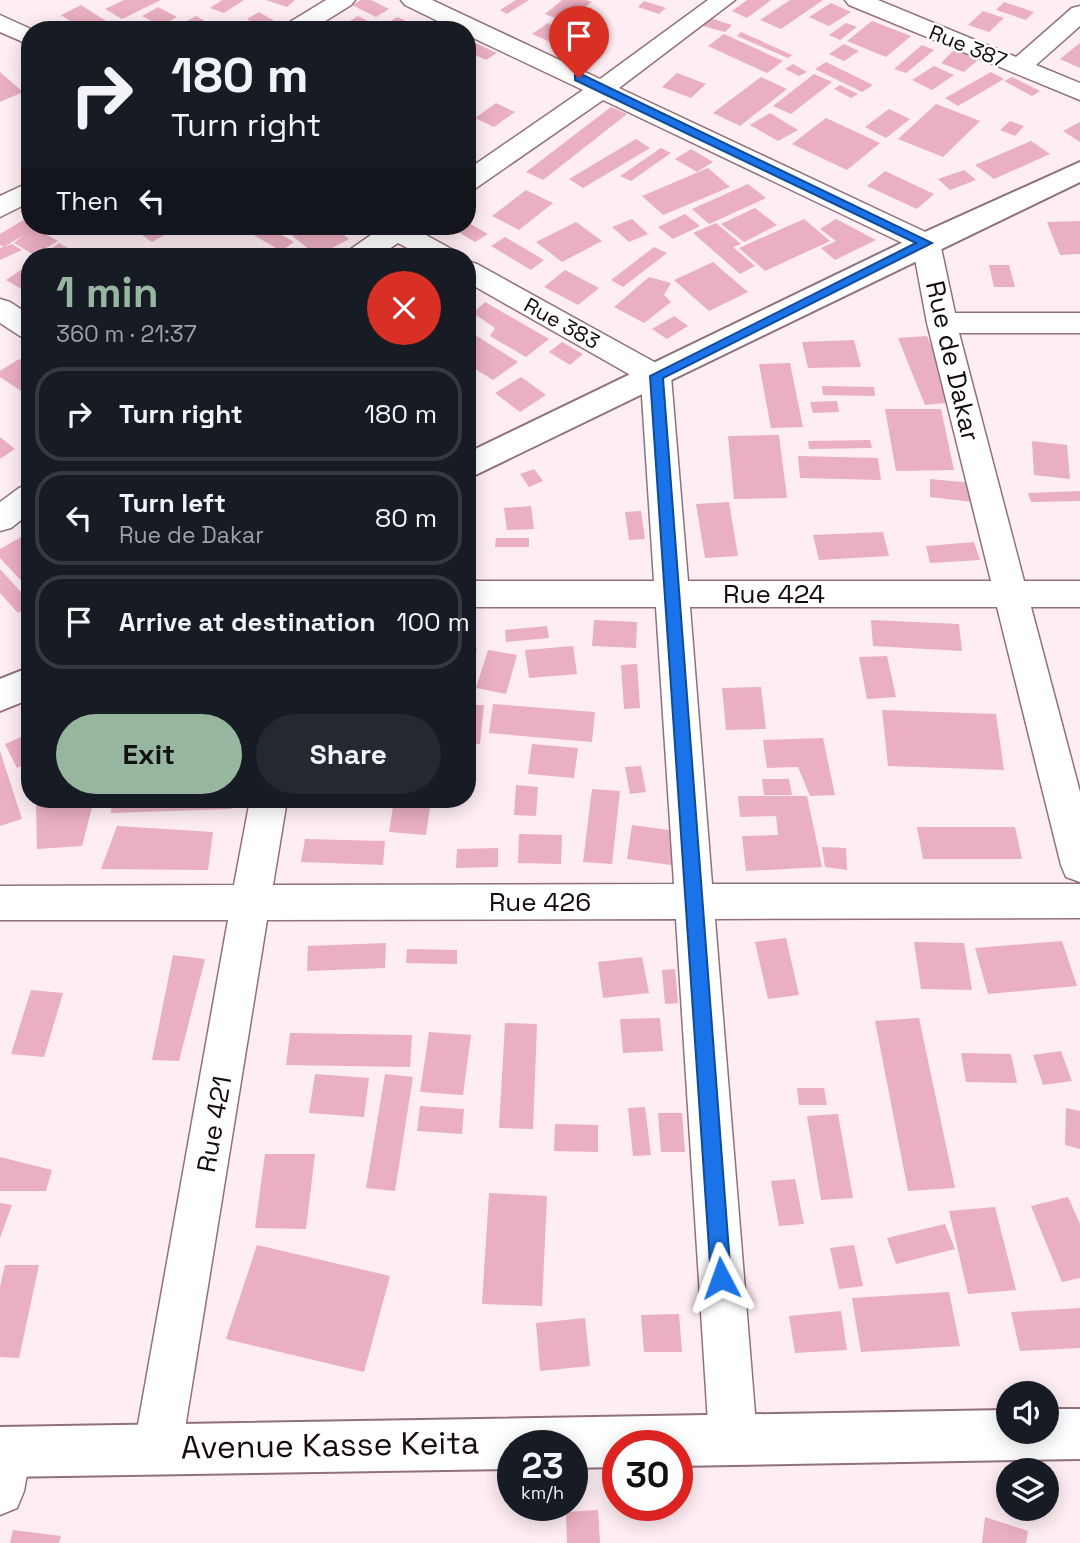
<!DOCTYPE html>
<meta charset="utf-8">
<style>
:root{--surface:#171b24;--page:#242831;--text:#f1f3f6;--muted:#9ea1a6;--line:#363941;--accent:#96b6a0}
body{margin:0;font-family:"Space Grotesk",sans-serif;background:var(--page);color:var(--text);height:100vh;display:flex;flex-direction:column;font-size:26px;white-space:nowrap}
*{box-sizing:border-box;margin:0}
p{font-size:23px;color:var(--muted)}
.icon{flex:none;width:38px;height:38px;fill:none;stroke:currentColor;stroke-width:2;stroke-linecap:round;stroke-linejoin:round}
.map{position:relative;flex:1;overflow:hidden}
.drawer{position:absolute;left:21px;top:248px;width:455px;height:560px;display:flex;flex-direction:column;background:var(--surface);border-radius:28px;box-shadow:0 4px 18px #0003}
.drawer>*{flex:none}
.banner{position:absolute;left:21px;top:21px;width:455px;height:214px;border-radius:28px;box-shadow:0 4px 18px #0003;background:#171b24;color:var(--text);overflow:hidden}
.buttons{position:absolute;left:996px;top:1381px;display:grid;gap:14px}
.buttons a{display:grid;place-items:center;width:63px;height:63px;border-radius:50%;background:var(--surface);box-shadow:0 4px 18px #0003;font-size:35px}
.speed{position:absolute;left:497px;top:1430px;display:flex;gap:14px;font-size:35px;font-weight:700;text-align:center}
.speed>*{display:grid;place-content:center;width:91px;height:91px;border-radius:50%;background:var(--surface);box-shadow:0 4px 18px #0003;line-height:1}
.speed small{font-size:18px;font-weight:400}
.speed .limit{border:10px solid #d22;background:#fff;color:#111}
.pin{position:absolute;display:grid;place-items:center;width:60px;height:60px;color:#fff;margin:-72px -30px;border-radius:50% 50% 50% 0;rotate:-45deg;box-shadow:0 0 7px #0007}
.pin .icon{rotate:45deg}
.me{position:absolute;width:77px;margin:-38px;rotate:356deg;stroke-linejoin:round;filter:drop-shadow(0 0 5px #0008)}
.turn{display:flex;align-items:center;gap:24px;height:147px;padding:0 35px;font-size:32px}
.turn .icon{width:91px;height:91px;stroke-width:2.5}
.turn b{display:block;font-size:49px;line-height:60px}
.then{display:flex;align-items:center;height:66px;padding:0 35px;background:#0003;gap:14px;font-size:26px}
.round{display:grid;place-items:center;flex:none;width:74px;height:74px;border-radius:37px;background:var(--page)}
.headline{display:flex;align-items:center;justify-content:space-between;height:119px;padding:0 35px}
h1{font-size:42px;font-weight:600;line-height:52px;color:var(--accent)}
.primary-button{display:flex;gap:14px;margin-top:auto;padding:14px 35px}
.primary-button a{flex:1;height:80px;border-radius:42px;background:var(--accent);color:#111;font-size:28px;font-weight:600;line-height:80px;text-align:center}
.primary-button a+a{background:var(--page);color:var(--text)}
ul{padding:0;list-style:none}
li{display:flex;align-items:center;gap:21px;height:94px;margin:0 14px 10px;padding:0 21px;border:4px solid var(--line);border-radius:28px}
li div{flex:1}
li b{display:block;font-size:26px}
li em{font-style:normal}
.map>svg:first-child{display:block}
.building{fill:#eaafc1}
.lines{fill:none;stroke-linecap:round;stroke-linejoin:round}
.street-casing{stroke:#91707a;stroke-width:3}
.secondary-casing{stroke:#91707a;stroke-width:4}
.street{fill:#fff;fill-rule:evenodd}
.secondary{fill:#fff;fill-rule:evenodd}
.route{fill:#1a73e8;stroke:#114b97;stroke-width:2}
.labels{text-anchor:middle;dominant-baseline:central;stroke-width:5;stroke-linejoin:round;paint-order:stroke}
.far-street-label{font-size:21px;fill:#150a0e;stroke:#fff}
.street-label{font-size:26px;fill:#150a0e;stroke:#fff}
.near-street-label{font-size:32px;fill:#150a0e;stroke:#fff}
</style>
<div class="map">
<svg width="1080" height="1543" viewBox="0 0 1080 1543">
<rect width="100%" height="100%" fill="#feeef3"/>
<g class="building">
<path d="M124,0H161L122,19L105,9Z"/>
<path d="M222,0H244L224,13L210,8Z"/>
<path d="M266,0H295L287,7Z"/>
<path d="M361,0H371L389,9L376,17L352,5Z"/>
<path d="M516,0H529L507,14L500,10Z"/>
<path d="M562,0H586L592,2L566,22L545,14Z"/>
<path d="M747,0H771L747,18L732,11Z"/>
<path d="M790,0H823L781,29L760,20Z"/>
<path d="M644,1L666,8L659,14L638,7Z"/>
<path d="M1004,2L1034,12L1026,20L996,10Z"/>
<path d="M831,3L851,12L829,26L809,17Z"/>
<path d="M81,5L117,28L84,30L61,15Z"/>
<path d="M158,7L177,17L161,26L142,16Z"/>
<path d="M983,11L1004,18L989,32L968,25Z"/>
<path d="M259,12L281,25L265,30L247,19Z"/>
<path d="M196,16L210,24L199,30L176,27Z"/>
<path d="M358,16L368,21L352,30L338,28Z"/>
<path d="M397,17L426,30H405L389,22Z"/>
<path d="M710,18L732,25L725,32L703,26Z"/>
<path d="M872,21L911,36L886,57L847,41Z"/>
<path d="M548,23L571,34L555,44L532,34Z"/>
<path d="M846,23L857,27L840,40L829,35Z"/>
<path d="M741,32L792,55L788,58L737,36Z"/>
<path d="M724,34L783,61L767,73L708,46Z"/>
<path d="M578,37L594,47L584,52L568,43Z"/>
<path d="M473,42L497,53L486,60L467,51V46Z"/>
<path d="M1080,43V68L1060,59Z"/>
<path d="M844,44L859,51L844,61L829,54Z"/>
<path d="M922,45L934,50L906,73L894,69Z"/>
<path d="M955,49L979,59L964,72L941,63Z"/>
<path d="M826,62L873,85L862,92L815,69Z"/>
<path d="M793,64L807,72L799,76L785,69Z"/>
<path d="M934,66L954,75L932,90L912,80Z"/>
<path d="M0,72L23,92L0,102Z"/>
<path d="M991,72L1004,79L958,106L945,98Z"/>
<path d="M677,73L706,84L691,98L662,87Z"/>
<path d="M814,74L832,82L791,114L773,106Z"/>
<path d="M761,77L787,89L740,126L713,113Z"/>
<path d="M1012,77L1040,91L1032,96L1004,81Z"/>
<path d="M840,85L858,94L851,98L834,89Z"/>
<path d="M496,103L515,112L494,127L475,118Z"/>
<path d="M936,104L980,121L943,157L898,139Z"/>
<path d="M611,107L627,114L543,180L526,172Z"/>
<path d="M889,109L910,119L886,138L865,127Z"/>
<path d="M770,113L798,130L778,141L750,125Z"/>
<path d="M826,118L880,143L847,170L792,144Z"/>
<path d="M1010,121L1024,126L1015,136L1000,130Z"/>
<path d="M1080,122V142L1063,131Z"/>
<path d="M636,139L650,148L583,188L569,179Z"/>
<path d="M1031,141L1050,154L994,179L975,165Z"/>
<path d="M661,148L671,153L631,181L620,176Z"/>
<path d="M691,149L713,162L697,172L675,159Z"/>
<path d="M708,168L730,187L663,215L642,196Z"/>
<path d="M964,170L976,180L950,190L938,179Z"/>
<path d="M885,171L934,194L917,209L867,186Z"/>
<path d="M748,184L766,198L709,224L692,209Z"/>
<path d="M526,190L553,203L519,230L492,216Z"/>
<path d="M755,208L777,225L744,242L721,224Z"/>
<path d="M685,214L700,226L673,239L658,227Z"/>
<path d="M30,216V226H41L36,229L58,241L34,255L14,243L24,235L4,247L0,245V234Z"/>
<path d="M632,219L648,234L629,242L612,227Z"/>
<path d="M804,219L830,241L765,271L739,248Z"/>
<path d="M836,219L876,240L835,260L821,248L836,241L820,229Z"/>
<path d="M1080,221V254L1060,255L1047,222Z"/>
<path d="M467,222L488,234L475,242L448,226H467Z"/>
<path d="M576,222L602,241L562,262L536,242Z"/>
<path d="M716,223L741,244L733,247L755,266L740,274L693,233Z"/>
<path d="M129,226H167L173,230L152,242Z"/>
<path d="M265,226L294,242L281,251L252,234Z"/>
<path d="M304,226H332L349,239L317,256L289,233Z"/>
<path d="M505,237L544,260L531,270L491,246Z"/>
<path d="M59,243L84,257H34L45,250L48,251Z"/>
<path d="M12,244L22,250L0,260V248Z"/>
<path d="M654,247L667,253L623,287L611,280Z"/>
<path d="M713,262L748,292L709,311L674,280Z"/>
<path d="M30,264V292L28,293L6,280Z"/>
<path d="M989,265H1009L1015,287H994Z"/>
<path d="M565,270L599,288L578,305L544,287Z"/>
<path d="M649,277L671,283L664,295L671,302L644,323L614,307Z"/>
<path d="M485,302L549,339L526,357L490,336L495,328L473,313Z"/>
<path d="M674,316L688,326L667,339L652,329Z"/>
<path d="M472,333L518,362L493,380L467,364V336Z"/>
<path d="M927,336L955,402L925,405L898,338Z"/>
<path d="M854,340L861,367L808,368L802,342Z"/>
<path d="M562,342L583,354L570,365L549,352Z"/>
<path d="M19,359L30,367V397L0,377V371Z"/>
<path d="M790,363L803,427L771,428L759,364Z"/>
<path d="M521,377L546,395L520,412L495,393Z"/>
<path d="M822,386L874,387L875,396L823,395Z"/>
<path d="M837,401L839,412L813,413L810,402Z"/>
<path d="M885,409H941L954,470L896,471Z"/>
<path d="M779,435L787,498L734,499L728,436Z"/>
<path d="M0,437L15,449L0,459Z"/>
<path d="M870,440L872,448L809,449L808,441Z"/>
<path d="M1032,441L1067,445L1070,479L1034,475Z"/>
<path d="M798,456L878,458L881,480L800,478Z"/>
<path d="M534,469L543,481L529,487L520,474Z"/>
<path d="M930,479L973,483L974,502L930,497Z"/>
<path d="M1080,491V501L1031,502L1028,493Z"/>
<path d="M729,502L738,556L705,558L696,504Z"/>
<path d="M531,506L534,529L507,530L504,508Z"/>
<path d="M641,511L645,539L629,540L625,512Z"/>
<path d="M883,532L889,556L819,560L813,535Z"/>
<path d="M23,536L30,543V590L0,558V549Z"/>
<path d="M496,538H529V547H495Z"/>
<path d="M974,542L980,560L930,563L926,546Z"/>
<path d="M0,569L30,602V606L18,613L0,593Z"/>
<path d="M594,620L637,622L636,648L592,646Z"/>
<path d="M871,620L959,624L962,651L873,646Z"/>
<path d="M547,626L549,638L506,642L505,630Z"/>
<path d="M573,646L577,674L529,678L525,650Z"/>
<path d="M467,648L477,649L468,689H467Z"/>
<path d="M488,650L517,655L506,694L476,688Z"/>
<path d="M887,656L896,697L867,699L859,657Z"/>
<path d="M637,664L640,708L624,709L621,665Z"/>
<path d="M761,687L766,729L726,730L722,688Z"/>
<path d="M493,704L595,712L592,742L489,733Z"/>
<path d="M476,705H484L480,744H472Z"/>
<path d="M882,710L996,714L1004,770L888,766Z"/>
<path d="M30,733V762L17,768L5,744Z"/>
<path d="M823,738L835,795L810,796L798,767L767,768L763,740Z"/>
<path d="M532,744L578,748L574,778L528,774Z"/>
<path d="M0,751L22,819L0,826Z"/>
<path d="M641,766L646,792L630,794L625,767Z"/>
<path d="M762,779H789L792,795H764Z"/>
<path d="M516,785L538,787L536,816L514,815Z"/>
<path d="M592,789L620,791L612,864L583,862Z"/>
<path d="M738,796H807L822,867L746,871L742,836L778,835L776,816L740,817Z"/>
<path d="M36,800H94L82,846L37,849Z"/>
<path d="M112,800H236L231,809L111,813Z"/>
<path d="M394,800H431L426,835L389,832Z"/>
<path d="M632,825L676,831L671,865L627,859Z"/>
<path d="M117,826L213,832L208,870L101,869Z"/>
<path d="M917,827H1015L1022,859H923Z"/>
<path d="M519,834L562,835L561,864L518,863Z"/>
<path d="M305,839L385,841L383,865L301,862Z"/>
<path d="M822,847L846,848L847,870L825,867Z"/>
<path d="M498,848V867L456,868L457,849Z"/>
<path d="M786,938L799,995L768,999L755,942Z"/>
<path d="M1062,941L1077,986L988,994L975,948Z"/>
<path d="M914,942L964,943L972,990L921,989Z"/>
<path d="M386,943L385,968L307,971L308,946Z"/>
<path d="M407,949L457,950V964L406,963Z"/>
<path d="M173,955L205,959L179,1061L152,1060Z"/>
<path d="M642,957L649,993L603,998L598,962Z"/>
<path d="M675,969L678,1003L665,1004L662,970Z"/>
<path d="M31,990L63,993L44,1057L11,1054Z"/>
<path d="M660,1018L663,1051L623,1053L620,1019Z"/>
<path d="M919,1018L955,1188L908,1191L875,1021Z"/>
<path d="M505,1023L537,1024L533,1129L499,1128Z"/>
<path d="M429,1032L471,1035L463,1095L420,1092Z"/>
<path d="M290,1033L412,1035L410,1067L286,1065Z"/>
<path d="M1061,1051L1072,1081L1043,1085L1033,1055Z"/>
<path d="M961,1053L1011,1054L1017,1083L966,1082Z"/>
<path d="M315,1074L369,1078L364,1117L309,1113Z"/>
<path d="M385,1074L413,1077L395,1191L366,1188Z"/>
<path d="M797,1088H824L827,1105H799Z"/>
<path d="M420,1106L464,1109L462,1134L417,1131Z"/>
<path d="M645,1107L651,1155L633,1156L628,1108Z"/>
<path d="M1066,1108L1080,1111V1149L1065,1145Z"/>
<path d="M658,1113H682L685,1152H661Z"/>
<path d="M838,1114L853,1198L821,1200L807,1116Z"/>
<path d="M555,1124L598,1125V1152L554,1151Z"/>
<path d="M265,1154H315L306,1229L255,1228Z"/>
<path d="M0,1157L52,1170L46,1191H0Z"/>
<path d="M795,1179L804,1224L779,1226L771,1181Z"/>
<path d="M489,1193L547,1196L542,1306L482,1304Z"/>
<path d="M1068,1197L1080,1224V1278L1062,1282L1031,1206Z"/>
<path d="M0,1203L12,1205L0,1238Z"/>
<path d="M995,1207L1016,1290L968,1294L949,1211Z"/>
<path d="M945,1224L955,1249L896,1264L887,1238Z"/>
<path d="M257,1245L390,1276L364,1372L226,1339Z"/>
<path d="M854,1245L863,1286L839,1289L830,1248Z"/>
<path d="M5,1265H39L19,1358L0,1357V1287Z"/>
<path d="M949,1292L960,1346L861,1352L852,1298Z"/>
<path d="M1080,1308V1348L1020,1351L1011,1312Z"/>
<path d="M841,1311L847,1350L795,1353L789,1316Z"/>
<path d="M679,1314L682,1352H644L641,1315Z"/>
<path d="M585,1318L590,1366L540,1371L536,1323Z"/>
<path d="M598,1510L600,1543H567L566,1512Z"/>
<path d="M985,1517L1028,1531L1026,1543H982Z"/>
<path d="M13,1530L61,1536L59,1543H10Z"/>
</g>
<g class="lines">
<g class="street-casing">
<g id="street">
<path d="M326,0H355L351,5L311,30H282L285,25Z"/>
<path d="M401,0H432L600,79L708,0H735L619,88L936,237L940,243L955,313H1080V333H959L1024,581H1080V607H1031L1080,792V882L1066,877L1061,865L997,607H690L712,884H1080V918L715,919L757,1438L750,1455L733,1462L716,1455L709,1438L676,919L267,920L182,1447L175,1464L158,1471L141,1464L134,1447L228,920H0V886L234,885L250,800H287L273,885L674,884L656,607H467V581H654L641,381L467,282V261L477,264L667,369L671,376L688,581H991L927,323L913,248L603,100L476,188L467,190V170L583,90L467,35V30H456L405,5Z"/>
<path d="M845,0H878L1016,57L1072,8L1080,6V26L1036,65L1080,83V100L849,5Z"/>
<path d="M0,15L33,30H30V45L0,32Z"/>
<path d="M30,182V202L0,217V196Z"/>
<path d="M375,226H417L415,229L455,251L459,257H424L398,243L377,257H344L348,251L378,230Z"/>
<path d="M0,299L10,302L30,315V339L20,336L0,323Z"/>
<path d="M30,484V513L11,528L0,531V502L19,488Z"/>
<path d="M7,1428L24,1435L31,1452L24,1491L17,1508L0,1515V1431Z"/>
</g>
</g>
<g class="secondary-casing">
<g id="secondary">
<path d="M1080,162V182L467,479V453L916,236Z"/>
<path d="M30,667V699L0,711V679Z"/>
<path d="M1046,1409H1080V1459L677,1466V1446H618V1467L572,1468V1446H513V1469L0,1477V1427L1008,1410V1432H1046Z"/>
</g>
</g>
<use href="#street" class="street"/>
<use href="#secondary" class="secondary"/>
</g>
<path class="route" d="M575,75H583L932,243L663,378L731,1278L728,1284L721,1287L714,1284L711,1278L650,376L916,243L575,80Z"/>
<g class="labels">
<g class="far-street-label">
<text transform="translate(968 46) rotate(22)">Rue 387</text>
<text transform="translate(562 323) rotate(29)">Rue 383</text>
</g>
<g class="street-label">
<text transform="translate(953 361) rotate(77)">Rue de Dakar</text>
<text x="774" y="594">Rue 424</text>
<text x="540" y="902">Rue 426</text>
<text transform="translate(214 1124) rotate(-80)">Rue 421</text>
</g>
<g class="near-street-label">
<text transform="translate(330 1445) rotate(-1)">Avenue Kasse Keita</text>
</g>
</g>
</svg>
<div class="buttons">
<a><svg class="icon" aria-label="sound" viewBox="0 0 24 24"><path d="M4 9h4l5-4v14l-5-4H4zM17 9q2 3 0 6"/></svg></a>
<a><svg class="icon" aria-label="layers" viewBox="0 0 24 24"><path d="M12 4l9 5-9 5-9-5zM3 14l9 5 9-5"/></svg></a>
</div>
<div class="speed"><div>23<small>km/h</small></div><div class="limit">30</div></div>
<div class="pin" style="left:579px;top:78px;background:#d93025"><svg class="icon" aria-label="arrive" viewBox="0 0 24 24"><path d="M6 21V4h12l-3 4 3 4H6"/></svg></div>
<svg class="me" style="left:721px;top:1278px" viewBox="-20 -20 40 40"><path d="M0-17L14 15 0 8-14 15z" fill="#1a73e8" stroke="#fff" stroke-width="4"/></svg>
<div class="banner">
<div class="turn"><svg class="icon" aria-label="right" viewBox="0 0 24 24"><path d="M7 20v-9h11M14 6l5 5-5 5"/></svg><div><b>180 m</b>Turn right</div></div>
<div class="then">Then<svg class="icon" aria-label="left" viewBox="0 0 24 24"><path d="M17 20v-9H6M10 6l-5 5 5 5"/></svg></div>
</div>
<section class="drawer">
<div class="headline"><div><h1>1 min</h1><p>360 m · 21:37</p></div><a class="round" style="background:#d93025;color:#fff"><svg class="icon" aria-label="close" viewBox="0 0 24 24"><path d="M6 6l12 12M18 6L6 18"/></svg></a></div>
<ul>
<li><svg class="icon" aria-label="right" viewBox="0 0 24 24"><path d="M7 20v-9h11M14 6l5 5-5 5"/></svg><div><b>Turn right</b></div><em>180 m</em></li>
<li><svg class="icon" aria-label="left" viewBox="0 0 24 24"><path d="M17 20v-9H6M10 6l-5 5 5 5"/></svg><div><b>Turn left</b><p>Rue de Dakar</p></div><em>80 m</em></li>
<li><svg class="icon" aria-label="arrive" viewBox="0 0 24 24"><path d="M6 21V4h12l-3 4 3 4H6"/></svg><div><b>Arrive at destination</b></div><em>100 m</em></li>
</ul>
<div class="primary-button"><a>Exit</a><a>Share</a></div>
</section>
</div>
